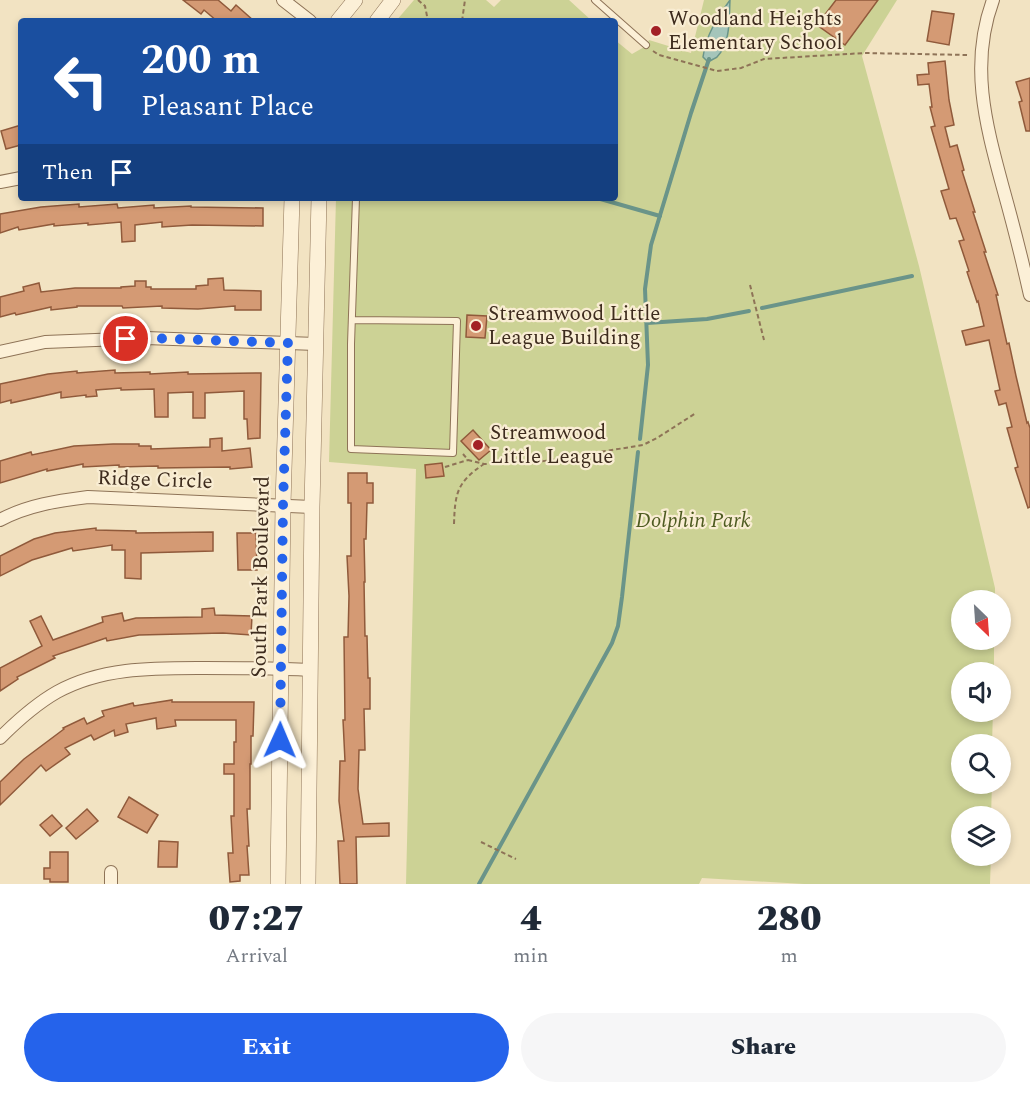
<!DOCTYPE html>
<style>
:root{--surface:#fff;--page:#f6f6f7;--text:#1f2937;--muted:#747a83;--accent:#2563eb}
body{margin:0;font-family:Spectral,serif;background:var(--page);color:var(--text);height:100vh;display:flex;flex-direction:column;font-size:22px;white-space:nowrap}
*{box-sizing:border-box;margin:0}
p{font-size:20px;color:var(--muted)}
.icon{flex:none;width:33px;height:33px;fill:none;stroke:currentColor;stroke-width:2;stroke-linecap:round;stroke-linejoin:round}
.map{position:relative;height:884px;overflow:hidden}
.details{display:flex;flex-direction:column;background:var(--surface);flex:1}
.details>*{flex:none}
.top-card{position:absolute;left:18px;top:18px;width:600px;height:183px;border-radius:6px;box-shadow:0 3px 9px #0003;background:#1a4fa0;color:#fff;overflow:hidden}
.needle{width:39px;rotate:155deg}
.fabs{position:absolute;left:951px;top:590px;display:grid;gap:12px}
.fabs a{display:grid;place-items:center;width:60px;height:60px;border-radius:50%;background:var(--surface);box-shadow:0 3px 9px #0003;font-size:30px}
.pin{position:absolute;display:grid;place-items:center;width:51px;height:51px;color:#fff;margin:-26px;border:3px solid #fff;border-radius:50%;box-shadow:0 2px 6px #0007}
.me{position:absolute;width:66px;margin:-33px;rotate:1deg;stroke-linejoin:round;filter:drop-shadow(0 0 4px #0008)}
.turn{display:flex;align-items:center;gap:21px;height:126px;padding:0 24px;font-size:27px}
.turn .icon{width:78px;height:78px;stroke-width:2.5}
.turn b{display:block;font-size:42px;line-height:51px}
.then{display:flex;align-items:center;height:57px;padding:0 24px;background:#0003;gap:12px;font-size:22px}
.eta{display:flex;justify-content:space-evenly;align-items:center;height:102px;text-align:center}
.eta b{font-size:36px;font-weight:800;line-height:42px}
.cta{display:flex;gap:12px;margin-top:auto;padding:12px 24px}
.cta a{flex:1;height:69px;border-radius:36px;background:var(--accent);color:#fff;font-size:24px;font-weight:800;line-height:69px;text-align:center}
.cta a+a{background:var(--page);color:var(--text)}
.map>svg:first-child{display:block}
.green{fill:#ccd295}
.water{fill:#a5c5ba;stroke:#6a9489;stroke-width:1.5}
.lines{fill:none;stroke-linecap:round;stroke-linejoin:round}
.stream{stroke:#6a9489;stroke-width:4}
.building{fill:#d49a74;stroke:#905a3b;stroke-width:1.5}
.service-casing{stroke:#8e7357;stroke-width:8}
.minor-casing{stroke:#8e7357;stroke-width:14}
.tertiary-casing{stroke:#8e7357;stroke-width:16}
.path{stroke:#8e7357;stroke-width:2;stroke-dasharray:4.5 3;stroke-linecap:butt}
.service{stroke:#fcf0d7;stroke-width:6}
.minor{stroke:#fcf0d7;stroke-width:12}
.tertiary{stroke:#fcf0d7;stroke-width:15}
.route{stroke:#2563eb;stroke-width:10;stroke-dasharray:0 18}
.poi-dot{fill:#a32125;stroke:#f9edd3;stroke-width:2}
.labels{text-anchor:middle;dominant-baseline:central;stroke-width:4.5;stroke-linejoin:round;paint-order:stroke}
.poi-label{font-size:21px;fill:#3d2b1d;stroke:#f9edd3;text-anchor:start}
.street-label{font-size:21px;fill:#3d2b1d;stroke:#f9edd3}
.park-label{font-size:21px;font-style:italic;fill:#4e5b21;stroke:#f9edd3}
</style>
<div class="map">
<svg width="1030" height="884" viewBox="0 0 1030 884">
<rect width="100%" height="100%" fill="#f2e3c2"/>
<g class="green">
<path d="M414,0H486L494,7L501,0H569L592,21H396Z"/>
<path d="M704,0H897L862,56L919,266L995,588V600H962V639H994V672H962V711H993L992,744H962V783H992L991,816H962V855H991L990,884H804L702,878L699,884H406L416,469L329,462L336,198H615V40L632,54L646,46L649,40L691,53Z"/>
</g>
<path class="water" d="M730,0C729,18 731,43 717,57C716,58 709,61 708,62L703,57C706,35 717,18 730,0Z"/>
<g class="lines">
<g class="stream">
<path d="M597,198L660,216"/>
<path d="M762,308L912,276"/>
<path d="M647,323L707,319L749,311"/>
<path d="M640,439L648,365L645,289L651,245L691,113L709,59"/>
<path d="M479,884L612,643L618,626L622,597L638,452"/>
</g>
</g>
<g class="building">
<path d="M183,0H218L231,11L236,5L254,21H217L204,10L201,14Z"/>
<path d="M836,0H878L845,45L817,25Z"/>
<path d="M932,11L954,14L949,45L927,41Z"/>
<path d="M945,61L949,100L954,125L945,127L950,147L957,145L964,170L962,171L975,212H973L986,252H984L998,295H996L1007,344L1009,343L1016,376L1027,423L1028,422L1030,428V507L1028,508L1015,468L1018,467L1007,428L1012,427L1006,403L999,405L995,391L1000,390L989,340L966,345L962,331L984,326L978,301L977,302L967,272L969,271L959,241L964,240L956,218L950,219L941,191L949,189L931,127L935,126L930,107H932L929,84L918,85L917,75L929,74L928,63Z"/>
<path d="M1030,78V131H1026L1019,102L1022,101L1016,82Z"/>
<path d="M21,125V145L6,149L1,131Z"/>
<path d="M79,204V207L117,204L118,208L154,205V208L191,206V207L263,208V226L192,225L162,227V222L135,225V241L122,242L121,222L88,225V223L54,226V224L19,230L18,227L0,233V214L41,207Z"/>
<path d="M223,278L224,290L261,291V310H235V306L198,309L162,308V306L123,308L122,306H77V307L51,310V307L16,315L15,313L0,317V297L24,291L23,287L39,283L41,292L75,288H121V287L135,286V281H146V287H151V289H196V286L208,285V279Z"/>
<path d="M467,315L487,316L485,338L466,337Z"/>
<path d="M115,370V373L150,372V374L188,372V374L261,373L260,438L248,439L247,419H244V391L205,393V418H193V392L168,393V417H155L154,389L121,390V388L96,390L97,396L86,397V395L61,398V392L11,403V400L0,403V384L48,374L77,371V373Z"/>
<path d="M473,430L491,450L479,460L461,441Z"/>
<path d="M222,438V451L250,448L252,467L230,469V467L158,468V466L119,467V465L83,467V464L47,471V469L0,483V461L31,452L32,455L74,446L113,444H139V446H151V449L210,447V439Z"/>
<path d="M442,463L444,476L426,478L425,465Z"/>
<path d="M348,473H367V483H373V503H367L366,539H364L365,582H364L365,636H367L368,678H370V709H364L365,750H359L358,789L363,824L389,823V836L356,837L357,884H340L338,841H344L339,801L340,761H345L343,720H345L344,637H348L349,596L347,556H351V503H348Z"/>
<path d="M96,528V530L136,531V533L213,532V551L141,553V579L125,578V550H112V545L73,551L72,548L32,560L0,576V556L34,539L55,533Z"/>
<path d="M237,533H256L257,570H238Z"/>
<path d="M214,608L215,615L252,616L251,635L223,633L139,635L107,641L106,638L53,656L55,658L17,677L18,679L0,691V668L42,646L30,621L41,616L53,640L103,622L102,617L122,613L124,621L136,618L202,617V609Z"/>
<path d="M172,700V702H254L253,736H251V764H250V809H247L249,846H247L249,875H240V881L230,882L228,853H233L231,816H234V774H224V764H234V742H236V720H175L176,726L157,729L156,718L126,724L128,732L115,736L114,730L94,740L91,735L65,748L70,754L46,771L41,765L0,805V782L24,759L64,729L63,728L84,718L87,724L104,716L102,711L133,703L134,706Z"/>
<path d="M129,797L158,815L147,833L118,817Z"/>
<path d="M87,809L98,821L76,839L66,828Z"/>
<path d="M52,815L62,826L50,836L40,825Z"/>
<path d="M159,841L178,842L177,867H158Z"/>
<path d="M50,852H68V882H50V879H44V868H50Z"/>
</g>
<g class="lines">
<g class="service-casing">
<g id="service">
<path d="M595,0L646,45"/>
<path d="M353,320L457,321L453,453L351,449V344L356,198"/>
</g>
</g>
<g class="minor-casing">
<g id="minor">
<path d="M283,0L310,21"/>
<path d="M993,0C969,65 986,125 1003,188C1013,224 1022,259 1030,295"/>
<path d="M0,182L21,178"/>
<path d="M0,352L45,342L146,338L316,344"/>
<path d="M0,520C28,505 57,501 88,497L312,507"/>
<path d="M0,738C17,721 36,704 57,692C102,667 154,668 204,668C240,668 274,668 310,670"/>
<path d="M111,872V884"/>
</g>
</g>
<g class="tertiary-casing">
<g id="tertiary">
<path d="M338,21L355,0"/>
<path d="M377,21L393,0"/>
<path d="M278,884L283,505L292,198"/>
<path d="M308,884L312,507L319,198"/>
</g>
</g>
<g class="path">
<path d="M418,0L425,6L428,21"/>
<path d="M462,21L465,0"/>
<path d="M653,51L659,55L717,71L741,68L764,59L865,53L969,55"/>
<path d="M750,285L764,340"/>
<path d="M463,454L468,460L484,464H498L538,462L643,445L657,438L696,413"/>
<path d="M445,467L468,460"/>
<path d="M454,524C455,493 457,482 484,464"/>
<path d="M481,842L516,859"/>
</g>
<use href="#service" class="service"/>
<use href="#minor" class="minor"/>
<use href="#tertiary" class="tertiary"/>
</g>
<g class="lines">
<path class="route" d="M126,339L146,338L288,343L283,505L280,740"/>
</g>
<g class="poi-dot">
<circle cx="656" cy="31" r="6"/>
<circle cx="476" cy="326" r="6"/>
<circle cx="478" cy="445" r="6"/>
</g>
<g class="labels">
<g class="poi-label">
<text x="668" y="19">Woodland Heights<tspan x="668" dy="24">Elementary School</tspan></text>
<text x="488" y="314">Streamwood Little<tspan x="488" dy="24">League Building</tspan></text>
<text x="490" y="433">Streamwood<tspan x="490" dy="24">Little League</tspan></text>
</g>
<g class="street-label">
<text transform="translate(155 480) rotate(2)">Ridge Circle</text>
<text transform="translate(261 577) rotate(-89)">South Park Boulevard</text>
</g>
<g class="park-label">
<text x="693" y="521">Dolphin Park</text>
</g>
</g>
</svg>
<div class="fabs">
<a><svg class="needle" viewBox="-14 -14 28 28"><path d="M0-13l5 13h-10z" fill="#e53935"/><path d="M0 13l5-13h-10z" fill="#747a83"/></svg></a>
<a><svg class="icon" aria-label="sound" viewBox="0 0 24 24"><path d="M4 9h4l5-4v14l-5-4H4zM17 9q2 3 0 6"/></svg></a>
<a><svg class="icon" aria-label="search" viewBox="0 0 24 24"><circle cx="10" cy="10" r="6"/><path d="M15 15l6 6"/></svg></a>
<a><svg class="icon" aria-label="layers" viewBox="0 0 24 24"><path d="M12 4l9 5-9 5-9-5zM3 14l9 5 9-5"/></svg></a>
</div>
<div class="pin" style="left:126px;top:339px;background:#d93025"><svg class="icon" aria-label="arrive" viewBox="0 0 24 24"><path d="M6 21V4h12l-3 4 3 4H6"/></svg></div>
<svg class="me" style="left:280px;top:740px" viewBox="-20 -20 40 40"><path d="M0-17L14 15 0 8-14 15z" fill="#2563eb" stroke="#fff" stroke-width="4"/></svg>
<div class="top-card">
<div class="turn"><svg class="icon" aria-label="left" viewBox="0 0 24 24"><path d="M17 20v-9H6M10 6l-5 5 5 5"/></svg><div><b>200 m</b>Pleasant Place</div></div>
<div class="then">Then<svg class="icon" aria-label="arrive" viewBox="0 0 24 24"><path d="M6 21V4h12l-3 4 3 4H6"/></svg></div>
</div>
</div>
<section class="details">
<div class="eta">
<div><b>07:27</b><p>Arrival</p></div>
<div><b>4</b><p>min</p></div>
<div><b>280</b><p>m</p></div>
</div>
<div class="cta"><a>Exit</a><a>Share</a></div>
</section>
